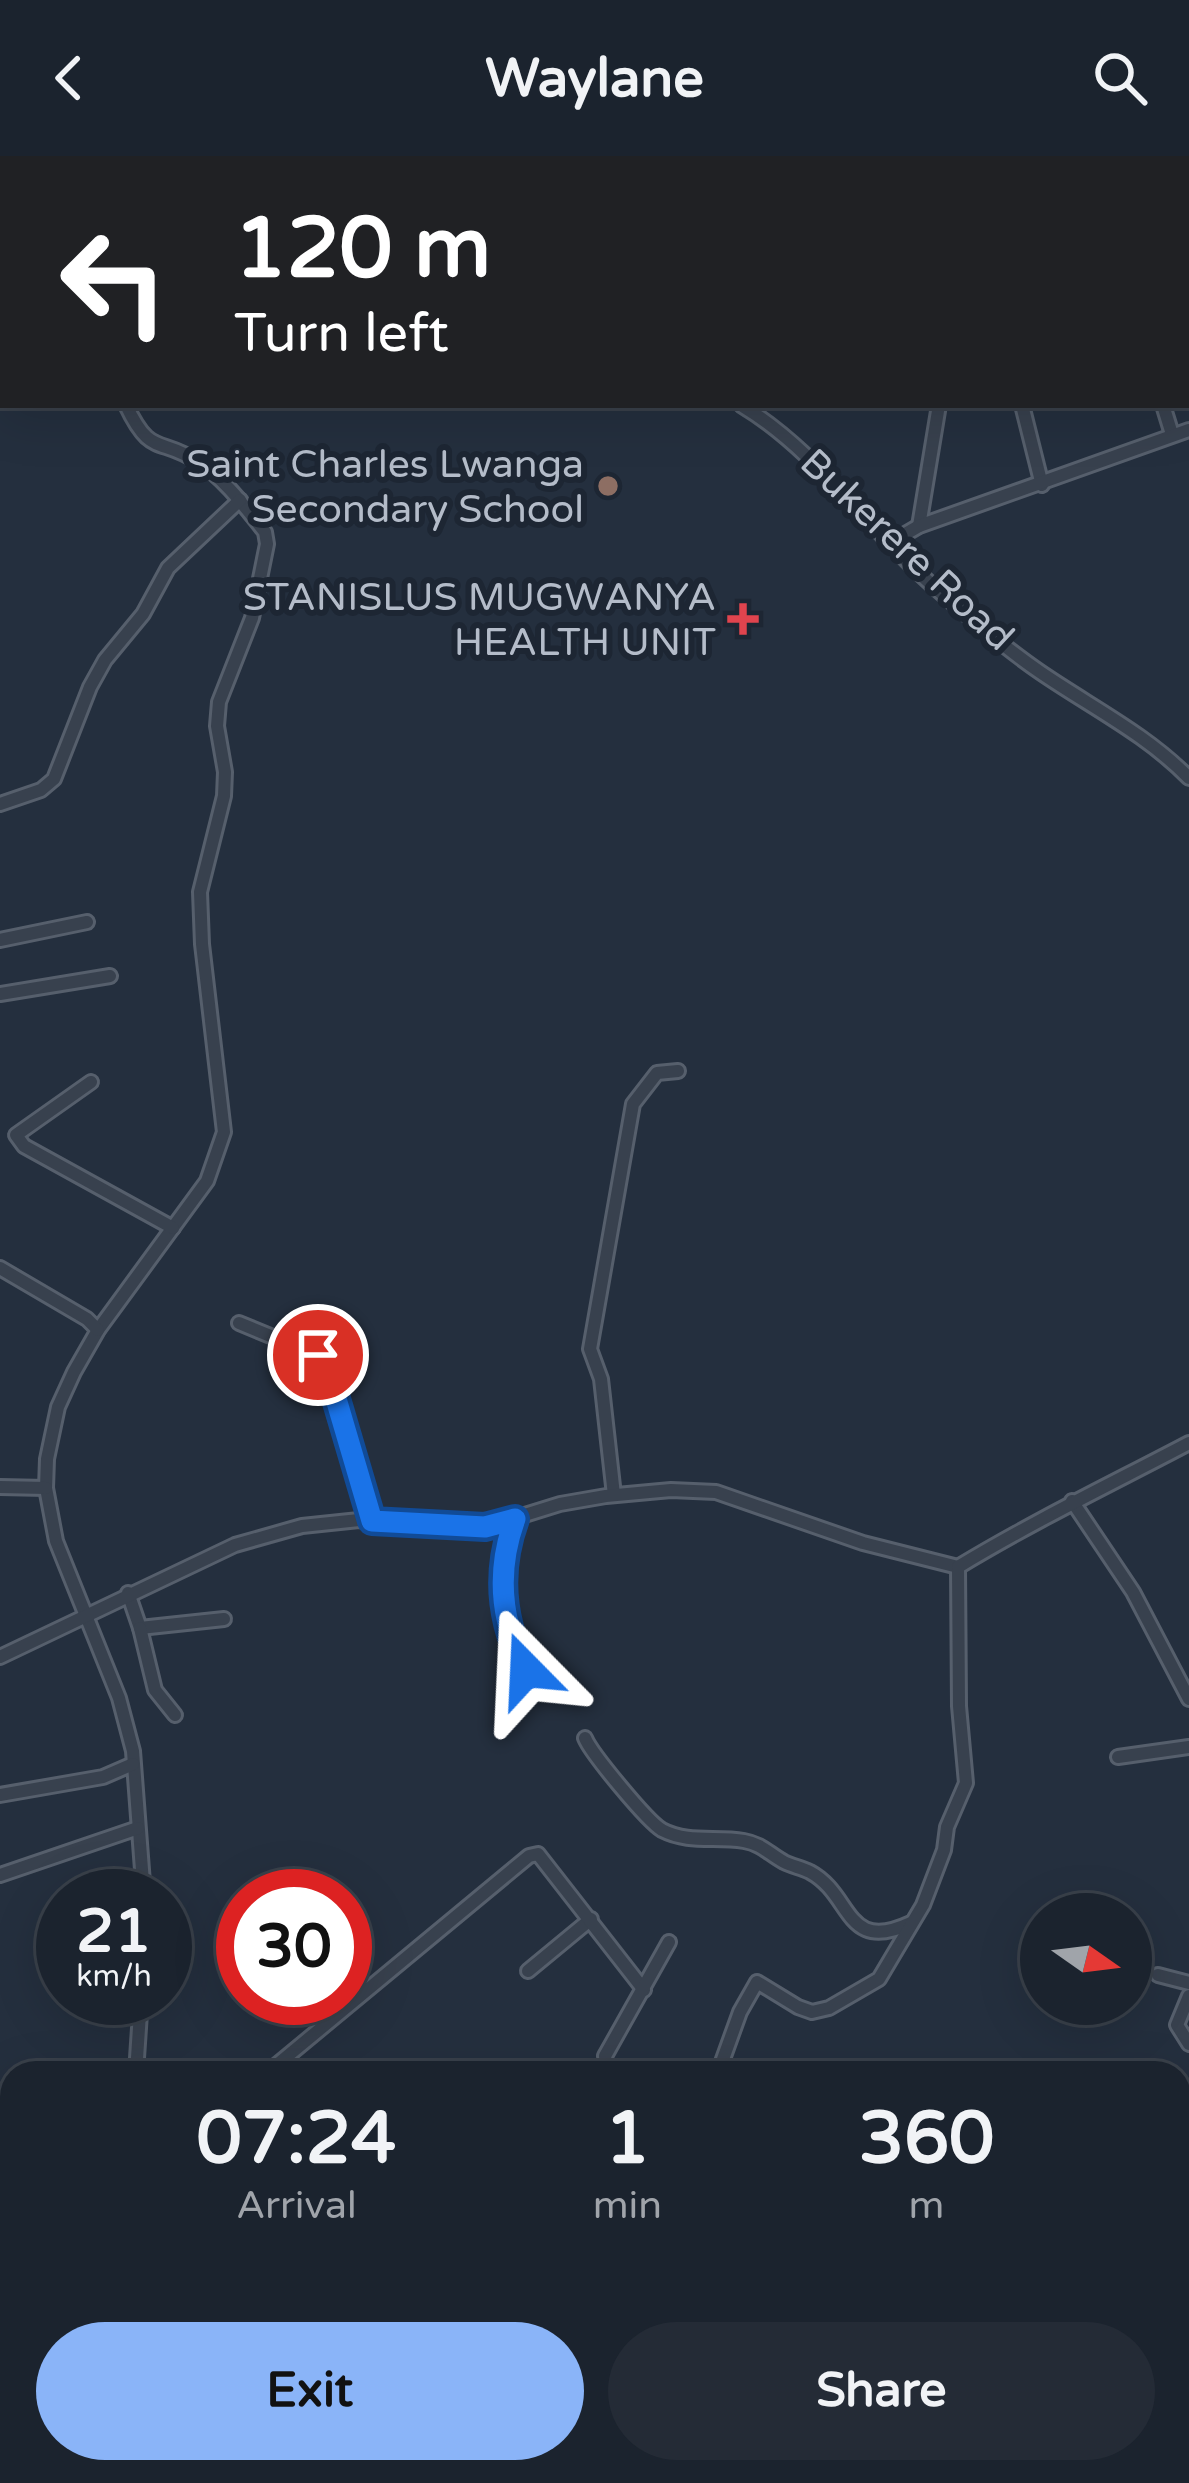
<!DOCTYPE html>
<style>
:root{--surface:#1b232e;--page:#242b36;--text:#f1f3f6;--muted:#a0a4aa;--line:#39404a;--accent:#8ab4f8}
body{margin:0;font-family:"Varela Round",sans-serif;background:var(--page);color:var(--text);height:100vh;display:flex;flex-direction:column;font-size:45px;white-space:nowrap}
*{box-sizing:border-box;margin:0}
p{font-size:39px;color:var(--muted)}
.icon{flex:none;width:66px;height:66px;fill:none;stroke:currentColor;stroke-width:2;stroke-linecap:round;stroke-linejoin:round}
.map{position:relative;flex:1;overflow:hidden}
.sheet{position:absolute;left:0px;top:1905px;width:1191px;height:423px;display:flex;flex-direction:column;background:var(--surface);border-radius:36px 36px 0 0;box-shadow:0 12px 48px #0002,0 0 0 3px var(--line)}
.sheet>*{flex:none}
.hud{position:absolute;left:0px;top:0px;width:1191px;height:252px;box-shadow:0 12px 48px #0002,0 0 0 3px var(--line);background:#202124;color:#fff;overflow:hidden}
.needle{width:78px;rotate:104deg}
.controls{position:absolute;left:1020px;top:1737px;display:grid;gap:24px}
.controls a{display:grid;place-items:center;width:132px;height:132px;border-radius:50%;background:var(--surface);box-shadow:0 12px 48px #0002,0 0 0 3px var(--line);font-size:60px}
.speed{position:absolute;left:36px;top:1713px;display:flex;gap:24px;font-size:60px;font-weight:700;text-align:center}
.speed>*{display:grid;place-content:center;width:156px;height:156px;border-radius:50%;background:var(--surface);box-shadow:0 12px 48px #0002,0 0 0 3px var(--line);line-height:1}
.speed small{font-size:30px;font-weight:400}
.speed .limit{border:18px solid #d22;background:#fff;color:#111}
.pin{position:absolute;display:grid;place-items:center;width:102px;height:102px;color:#fff;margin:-51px;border:6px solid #fff;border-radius:50%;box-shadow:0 3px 12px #0007}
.me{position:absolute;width:132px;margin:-66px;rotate:339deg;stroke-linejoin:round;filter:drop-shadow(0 0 9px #0008)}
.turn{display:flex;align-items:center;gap:42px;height:252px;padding:0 36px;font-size:54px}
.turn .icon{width:156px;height:156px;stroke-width:2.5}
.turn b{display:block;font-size:84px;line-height:102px}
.eta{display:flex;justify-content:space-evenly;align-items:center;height:204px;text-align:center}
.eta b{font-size:72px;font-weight:800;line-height:84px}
.button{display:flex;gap:24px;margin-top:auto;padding:24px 36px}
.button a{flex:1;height:138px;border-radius:72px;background:var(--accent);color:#111;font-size:48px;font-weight:800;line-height:138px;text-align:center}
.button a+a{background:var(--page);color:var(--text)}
header{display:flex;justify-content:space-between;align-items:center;height:156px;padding:0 36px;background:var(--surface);font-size:54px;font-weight:800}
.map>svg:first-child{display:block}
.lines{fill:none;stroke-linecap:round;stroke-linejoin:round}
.minor-casing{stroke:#565f6c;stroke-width:18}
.minor{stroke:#38414e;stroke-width:12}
.route-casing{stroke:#114b97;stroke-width:30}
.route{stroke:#1a73e8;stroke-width:21}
.education-dot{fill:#8d6e63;stroke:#1d2633;stroke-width:4.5}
.health-dot{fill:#e0444e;stroke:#1d2633;stroke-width:4.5}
.labels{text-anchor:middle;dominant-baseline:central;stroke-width:12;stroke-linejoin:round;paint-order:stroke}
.poi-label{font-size:39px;fill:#b4bcc9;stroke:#1d2633;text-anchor:end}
.street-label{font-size:39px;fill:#b4bcc9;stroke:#1d2633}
</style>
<header><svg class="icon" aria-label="back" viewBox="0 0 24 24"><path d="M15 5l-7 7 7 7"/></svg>Waylane<svg class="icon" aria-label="search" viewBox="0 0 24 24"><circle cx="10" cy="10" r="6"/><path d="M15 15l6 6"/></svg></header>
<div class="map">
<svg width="1189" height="2327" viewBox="0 0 1189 2327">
<rect width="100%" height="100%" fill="#242f3e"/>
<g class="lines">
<g class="minor-casing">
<g id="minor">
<path d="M274,0L280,3"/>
<path d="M1006,0L1007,3"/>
<path d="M1106,0L1107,3"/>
<path d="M79,3V0"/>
<path d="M499,3V0"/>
<path d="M643,3L645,0"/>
<path d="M0,228L3,229"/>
<path d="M126,249C151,302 159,280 198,306C225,323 245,351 265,376L267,388L252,462L219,546L217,570L225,616L224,640L200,736L202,788L224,976L207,1025L98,1174L74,1216L58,1251L47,1303L46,1332L56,1385L119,1542L133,1595L144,1740"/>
<path d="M741,249C819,296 871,377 940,436C972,464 1005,492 1040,516C1091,551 1146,578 1189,622"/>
<path d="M1022,249L1042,329"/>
<path d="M1163,249L1171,275"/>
<path d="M919,370L939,249"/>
<path d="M890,387L919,370L1189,274"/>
<path d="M0,648L41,634L54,623L90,531L105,504L143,458L168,412L240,344"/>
<path d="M0,784L87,766"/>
<path d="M0,838L110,820"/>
<path d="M91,926L16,979L24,990L173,1072"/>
<path d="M0,1112L87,1163L98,1174"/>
<path d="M239,1167L324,1202L372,1365"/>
<path d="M0,1331L46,1332"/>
<path d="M614,1339L601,1223L590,1193L633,948L657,917L678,915"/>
<path d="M1072,1345L1133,1436L1189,1543"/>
<path d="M515,1363C492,1426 504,1482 542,1536"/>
<path d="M128,1437L140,1472L224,1463"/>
<path d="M140,1472L155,1534L175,1559"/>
<path d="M0,1501L235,1389L302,1370L359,1364L486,1371L560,1348L606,1340L671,1334L716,1336L863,1387L958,1411"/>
<path d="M585,1582C591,1597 647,1665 662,1674C689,1688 715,1680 744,1685C762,1688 769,1698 784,1706C792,1710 802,1712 810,1716C853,1739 844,1798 911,1767"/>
<path d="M1118,1601L1189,1591"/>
<path d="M0,1639L103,1621L133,1608"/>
<path d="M0,1719L138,1672"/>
<path d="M528,1815L591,1763"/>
<path d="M1158,1819L1189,1827"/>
<path d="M1189,1840L1177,1869L1189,1888"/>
<path d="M136,1917L141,1842"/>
<path d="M267,1917L529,1700L538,1698L644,1834"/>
<path d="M607,1917L605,1900L669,1786"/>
<path d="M718,1917L740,1856L757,1826L798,1851L812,1856L829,1852L879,1823L923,1749L944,1694L947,1671L966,1627L959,1550L958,1411C1034,1365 1111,1328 1189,1287"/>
<path d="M1179,2136L1189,2145"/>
<path d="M1179,2172L1189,2165"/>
<path d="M0,2224L12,2219"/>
<path d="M317,2316L327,2327"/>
<path d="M803,2316L805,2327"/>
<path d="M1165,2316L1175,2327"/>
<path d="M1013,2327L1023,2316"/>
</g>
</g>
<use href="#minor" class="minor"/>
</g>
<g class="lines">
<g class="route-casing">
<path id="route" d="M318,1199L324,1202L372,1365L485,1371L515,1363C496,1415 500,1465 526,1514"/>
</g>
<use href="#route" class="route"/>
</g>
<circle class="education-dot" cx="608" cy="330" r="12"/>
<path class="health-dot" d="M737 445h12v12h12v12h-12v12h-12v-12h-12v-12h12z"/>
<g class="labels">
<g class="poi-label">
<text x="584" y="308">Saint Charles Lwanga<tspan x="584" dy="45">Secondary School</tspan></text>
<text x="716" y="441">STANISLUS MUGWANYA<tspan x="716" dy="45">HEALTH UNIT</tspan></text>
</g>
<g class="street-label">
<text transform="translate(907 394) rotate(43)">Bukerere Road</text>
</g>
</g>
</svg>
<div class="controls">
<a><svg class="needle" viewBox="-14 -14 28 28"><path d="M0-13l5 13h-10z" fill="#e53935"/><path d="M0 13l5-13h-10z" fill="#a0a4aa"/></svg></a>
</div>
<div class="speed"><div>21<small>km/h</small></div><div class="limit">30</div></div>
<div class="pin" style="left:318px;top:1199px;background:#d93025"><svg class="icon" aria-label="arrive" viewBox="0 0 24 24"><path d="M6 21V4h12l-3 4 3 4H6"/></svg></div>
<svg class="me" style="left:526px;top:1514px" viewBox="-20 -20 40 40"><path d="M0-17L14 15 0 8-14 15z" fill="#1a73e8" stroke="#fff" stroke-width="4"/></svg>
<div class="hud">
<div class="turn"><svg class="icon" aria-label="left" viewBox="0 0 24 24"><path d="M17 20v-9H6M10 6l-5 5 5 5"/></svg><div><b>120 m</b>Turn left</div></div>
</div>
<section class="sheet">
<div class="eta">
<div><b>07:24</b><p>Arrival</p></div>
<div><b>1</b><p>min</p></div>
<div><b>360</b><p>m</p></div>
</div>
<div class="button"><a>Exit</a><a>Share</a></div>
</section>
</div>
